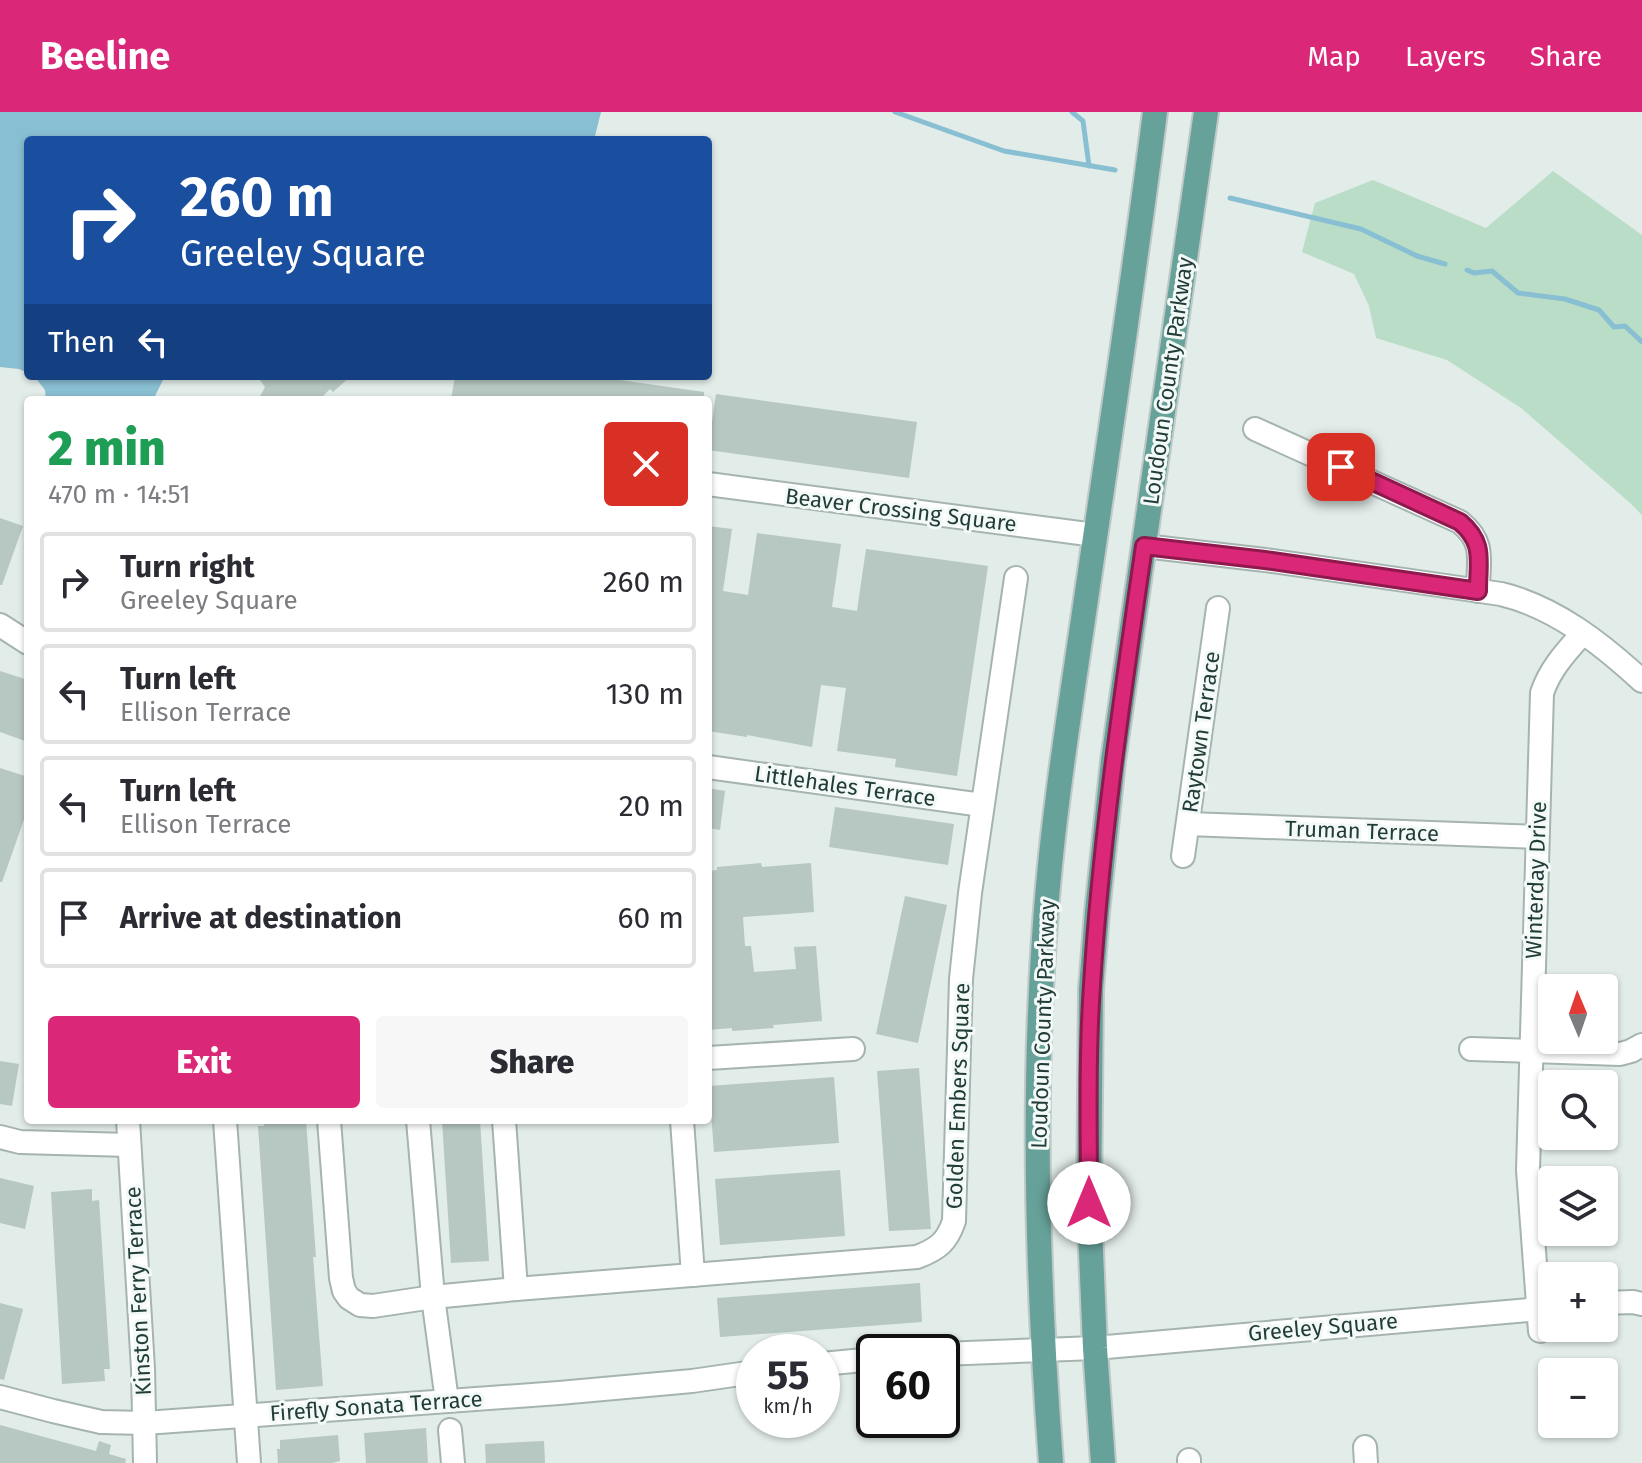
<!DOCTYPE html>
<meta charset="utf-8">
<style>
:root{--surface:#fff;--page:#f7f7f7;--text:#2b2b33;--muted:#7c7c81;--line:#e1e1e2;--accent:#db2777}
body{margin:0;font-family:"Fira Sans",sans-serif;background:var(--page);color:var(--text);height:100vh;display:flex;flex-direction:column;font-size:30px;white-space:nowrap}
*{box-sizing:border-box;margin:0}
p{font-size:26px;color:var(--muted)}
.icon{flex:none;width:44px;height:44px;fill:none;stroke:currentColor;stroke-width:2;stroke-linecap:round;stroke-linejoin:round}
.map{position:relative;flex:1;overflow:hidden}
.panel{position:absolute;left:24px;top:284px;width:688px;height:728px;display:flex;flex-direction:column;background:var(--surface);border-radius:8px;box-shadow:0 2px 6px #0004}
.panel>*{flex:none}
.guide{position:absolute;left:24px;top:24px;width:688px;height:244px;border-radius:8px;box-shadow:0 2px 6px #0004;background:#1a4fa0;color:#fff;overflow:hidden}
.needle{width:52px;rotate:358deg}
.buttons{position:absolute;left:1538px;top:862px;display:grid;gap:16px}
.buttons a{display:grid;place-items:center;width:80px;height:80px;border-radius:8px;background:var(--surface);box-shadow:0 2px 6px #0004;font-size:40px}
.speed{position:absolute;left:736px;top:1222px;display:flex;gap:16px;font-size:40px;font-weight:700;text-align:center}
.speed>*{display:grid;place-content:center;width:104px;height:104px;border-radius:50%;background:var(--surface);box-shadow:0 2px 6px #0004;line-height:1}
.speed small{font-size:20px;font-weight:400}
.speed .limit{border:4px solid #111;border-radius:12px;background:#fff;color:#111}
.pin{position:absolute;display:grid;place-items:center;width:68px;height:68px;color:#fff;margin:-34px;border-radius:16px;box-shadow:0 4px 12px #0006}
.me{position:absolute;width:88px;margin:-44px;rotate:0deg;stroke-linejoin:round;filter:drop-shadow(0 0 6px #0008)}
.turn{display:flex;align-items:center;gap:28px;height:168px;padding:0 24px;font-size:36px}
.turn .icon{width:104px;height:104px;stroke-width:2.5}
.turn b{display:block;font-size:56px;line-height:68px}
.then{display:flex;align-items:center;height:76px;padding:0 24px;background:#0003;gap:16px;font-size:30px}
.round{display:grid;place-items:center;flex:none;width:84px;height:84px;border-radius:8px;background:var(--page)}
.overview{display:flex;align-items:center;justify-content:space-between;height:136px;padding:0 24px}
h1{font-size:48px;font-weight:800;line-height:60px;color:#1e9e55}
.primary-button{display:flex;gap:16px;margin-top:auto;padding:16px 24px}
.primary-button a{flex:1;height:92px;border-radius:8px;background:var(--accent);color:#fff;font-size:32px;font-weight:800;line-height:92px;text-align:center}
.primary-button a+a{background:var(--page);color:var(--text)}
ul{padding:0;list-style:none}
li{display:flex;align-items:center;gap:24px;height:100px;margin:0 16px 12px;padding:0 8px;border:4px solid var(--line);border-radius:8px}
li div{flex:1}
li b{display:block;font-size:30px}
li em{font-style:normal}
header{display:flex;align-items:center;gap:48px;box-sizing:border-box;height:112px;padding:0 40px;background:var(--accent);color:#fff}
header strong{font-size:38px}
nav{display:flex;gap:44px;margin-inline-start:auto;font-size:28px}
.map>svg:first-child{display:block}
.green{fill:#baddc7}
.water{fill:#89bfd2}
.lines{fill:none;stroke-linecap:round;stroke-linejoin:round}
.stream{stroke:#89bfd2;stroke-width:5}
.building{fill:#b7c7c2}
.minor-casing{stroke:#a5b4b0;stroke-width:26}
.major-casing{stroke:#c1c9c8;stroke-width:28}
.minor{stroke:#fff;stroke-width:22}
.major{stroke:#66a299;stroke-width:24}
.route-casing{stroke:#8e194d;stroke-width:20}
.route{stroke:#db2777;stroke-width:14}
.labels{text-anchor:middle;dominant-baseline:central;stroke-width:6;stroke-linejoin:round;paint-order:stroke}
.street-label{font-size:22px;fill:#223d39;stroke:#f2f9f6}
</style>
<header>
<strong>Beeline</strong>
<nav><a>Map</a><a>Layers</a><a>Share</a></nav>
</header>
<div class="map">
<svg width="1642" height="1351" viewBox="0 0 1642 1351">
<rect width="100%" height="100%" fill="#e2ece8"/>
<path class="green" d="M1553,59L1642,123V403L1629,390L1521,296L1447,248L1376,226L1369,194L1354,162L1302,140L1315,91L1373,68L1486,116Z"/>
<g class="water">
<path d="M0,0H601L594,28H28V261L19,257L0,255Z"/>
<path d="M34,264H165L153,288H46L45,278Z"/>
</g>
<g class="lines">
<g class="stream">
<path d="M895,0L1004,39L1115,58"/>
<path d="M1072,0L1083,9L1089,54"/>
<path d="M1230,86L1361,117L1417,144L1445,152"/>
<path d="M1467,158L1474,161L1492,159L1518,181L1565,187L1599,198L1614,215L1625,214L1642,230"/>
</g>
</g>
<g class="building">
<path d="M257,264H351L333,280L330,277L319,288H258L265,275Z"/>
<path d="M455,264H592L704,280V288H451Z"/>
<path d="M716,282L917,310L909,366L708,338Z"/>
<path d="M0,406L23,414L2,473H0Z"/>
<path d="M708,414L732,417L723,479L748,483L757,421L841,432L832,495L857,499L866,437L988,454L957,664L895,655L896,647L837,639L846,576L821,573L812,635L747,623V625L708,619Z"/>
<path d="M0,559L28,568V630L0,620Z"/>
<path d="M0,656L28,665V696L2,770H0Z"/>
<path d="M708,676L725,679L720,718L708,716Z"/>
<path d="M835,695L954,712L948,753L829,735Z"/>
<path d="M761,751L762,755L811,751L814,800L743,805L745,834H751L754,860L796,857L794,835L816,834L822,909L773,913L774,916L732,919V916L708,918V759L717,758V755Z"/>
<path d="M905,784L947,793L918,931L876,922Z"/>
<path d="M0,949L19,952L12,994L0,992Z"/>
<path d="M919,956L931,1117L889,1119L877,959Z"/>
<path d="M834,965L839,1031L714,1040L709,974Z"/>
<path d="M264,1008H306L316,1145H313L323,1274L276,1278L258,1014H264Z"/>
<path d="M442,1008H480L489,1149L451,1151Z"/>
<path d="M840,1058L845,1124L720,1133L715,1067Z"/>
<path d="M0,1066L34,1074L25,1117L0,1111Z"/>
<path d="M92,1077V1089L99,1088L110,1257H104L105,1269L62,1272L51,1080Z"/>
<path d="M920,1171L922,1210L720,1225L717,1186Z"/>
<path d="M0,1191L23,1197L4,1268L0,1267Z"/>
<path d="M0,1313L96,1339L99,1329L111,1333L109,1342L126,1347L125,1351H0Z"/>
<path d="M426,1316L428,1351H366L364,1321Z"/>
<path d="M338,1323L340,1349L332,1351H278L277,1337H280V1328Z"/>
<path d="M544,1329L545,1351H486L485,1332Z"/>
</g>
<g class="lines">
<g class="minor-casing">
<g id="minor">
<path d="M1255,317L1460,410C1486,431 1478,448 1478,479"/>
<path d="M708,372L1095,423"/>
<path d="M1144,434L1265,448L1501,482C1555,495 1602,532 1642,569"/>
<path d="M0,513L28,531"/>
<path d="M708,655L982,693"/>
<path d="M1188,712L1537,725"/>
<path d="M1183,744L1218,496"/>
<path d="M1471,937L1620,942L1631,939L1642,933"/>
<path d="M708,946L853,937"/>
<path d="M128,1008L143,1257L145,1351"/>
<path d="M225,1008L249,1351"/>
<path d="M329,1008L341,1166L344,1179L349,1186L360,1193L373,1194L433,1185L516,1177L917,1145C938,1137 947,1130 954,1109L961,867L970,781L1016,466"/>
<path d="M418,1008L433,1185L447,1289"/>
<path d="M504,1008L516,1177"/>
<path d="M682,1008L693,1163"/>
<path d="M0,1025L20,1030L129,1033"/>
<path d="M1604,1191L1633,1190L1642,1192"/>
<path d="M1540,1219L1528,1058L1542,581C1550,557 1566,540 1582,522"/>
<path d="M942,1242L1095,1236L1551,1196"/>
<path d="M822,1252L874,1247"/>
<path d="M0,1285L53,1299L101,1310L145,1311L559,1281L692,1269L754,1260"/>
<path d="M450,1318L453,1351"/>
<path d="M1365,1335L1366,1351"/>
<path d="M1189,1348V1351"/>
</g>
</g>
<g class="major-casing">
<g id="major">
<path d="M1051,1351C1038,1178 1032,999 1044,826C1051,714 1069,604 1085,494C1109,329 1134,165 1155,0"/>
<path d="M1103,1351L1095,1236L1089,1091L1091,877L1097,800L1113,649L1206,0"/>
</g>
</g>
<use href="#minor" class="minor"/>
<use href="#major" class="major"/>
</g>
<g class="lines">
<g class="route-casing">
<path id="route" d="M1089,1091C1089,1018 1087,945 1092,873C1101,725 1123,580 1144,434L1265,448L1478,479C1478,448 1485,431 1460,410L1341,355"/>
</g>
<use href="#route" class="route"/>
</g>
<g class="labels">
<g class="street-label">
<text transform="translate(1168 269) rotate(-82)">Loudoun County Parkway</text>
<text transform="translate(901 398) rotate(7)">Beaver Crossing Square</text>
<text transform="translate(1201 620) rotate(-82)">Raytown Terrace</text>
<text transform="translate(845 674) rotate(8)">Littlehales Terrace</text>
<text transform="translate(1362 719) rotate(2)">Truman Terrace</text>
<text transform="translate(1536 768) rotate(-88)">Winterday Drive</text>
<text transform="translate(1043 912) rotate(-88)">Loudoun County Parkway</text>
<text transform="translate(958 984) rotate(-88)">Golden Embers Square</text>
<text transform="translate(138 1179) rotate(-93)">Kinston Ferry Terrace</text>
<text transform="translate(1323 1215) rotate(-5)">Greeley Square</text>
<text transform="translate(376 1294) rotate(-4)">Firefly Sonata Terrace</text>
</g>
</g>
</svg>
<div class="buttons">
<a><svg class="needle" viewBox="-14 -14 28 28"><path d="M0-13l5 13h-10z" fill="#e53935"/><path d="M0 13l5-13h-10z" fill="#7c7c81"/></svg></a>
<a><svg class="icon" aria-label="search" viewBox="0 0 24 24"><circle cx="10" cy="10" r="6"/><path d="M15 15l6 6"/></svg></a>
<a><svg class="icon" aria-label="layers" viewBox="0 0 24 24"><path d="M12 4l9 5-9 5-9-5zM3 14l9 5 9-5"/></svg></a>
<a>+</a>
<a>−</a>
</div>
<div class="speed"><div>55<small>km/h</small></div><div class="limit">60</div></div>
<div class="pin" style="left:1341px;top:355px;background:#d93025"><svg class="icon" aria-label="arrive" viewBox="0 0 24 24"><path d="M6 21V4h12l-3 4 3 4H6"/></svg></div>
<svg class="me" style="left:1089px;top:1091px" viewBox="-20 -20 40 40"><circle r="19" fill="#fff"/><path d="M0-13L10 11 0 6-10 11z" fill="#db2777"/></svg>
<div class="guide">
<div class="turn"><svg class="icon" aria-label="right" viewBox="0 0 24 24"><path d="M7 20v-9h11M14 6l5 5-5 5"/></svg><div><b>260 m</b>Greeley Square</div></div>
<div class="then">Then<svg class="icon" aria-label="left" viewBox="0 0 24 24"><path d="M17 20v-9H6M10 6l-5 5 5 5"/></svg></div>
</div>
<section class="panel">
<div class="overview"><div><h1>2 min</h1><p>470 m · 14:51</p></div><a class="round" style="background:#d93025;color:#fff"><svg class="icon" aria-label="close" viewBox="0 0 24 24"><path d="M6 6l12 12M18 6L6 18"/></svg></a></div>
<ul>
<li><svg class="icon" aria-label="right" viewBox="0 0 24 24"><path d="M7 20v-9h11M14 6l5 5-5 5"/></svg><div><b>Turn right</b><p>Greeley Square</p></div><em>260 m</em></li>
<li><svg class="icon" aria-label="left" viewBox="0 0 24 24"><path d="M17 20v-9H6M10 6l-5 5 5 5"/></svg><div><b>Turn left</b><p>Ellison Terrace</p></div><em>130 m</em></li>
<li><svg class="icon" aria-label="left" viewBox="0 0 24 24"><path d="M17 20v-9H6M10 6l-5 5 5 5"/></svg><div><b>Turn left</b><p>Ellison Terrace</p></div><em>20 m</em></li>
<li><svg class="icon" aria-label="arrive" viewBox="0 0 24 24"><path d="M6 21V4h12l-3 4 3 4H6"/></svg><div><b>Arrive at destination</b></div><em>60 m</em></li>
</ul>
<div class="primary-button"><a>Exit</a><a>Share</a></div>
</section>
</div>
